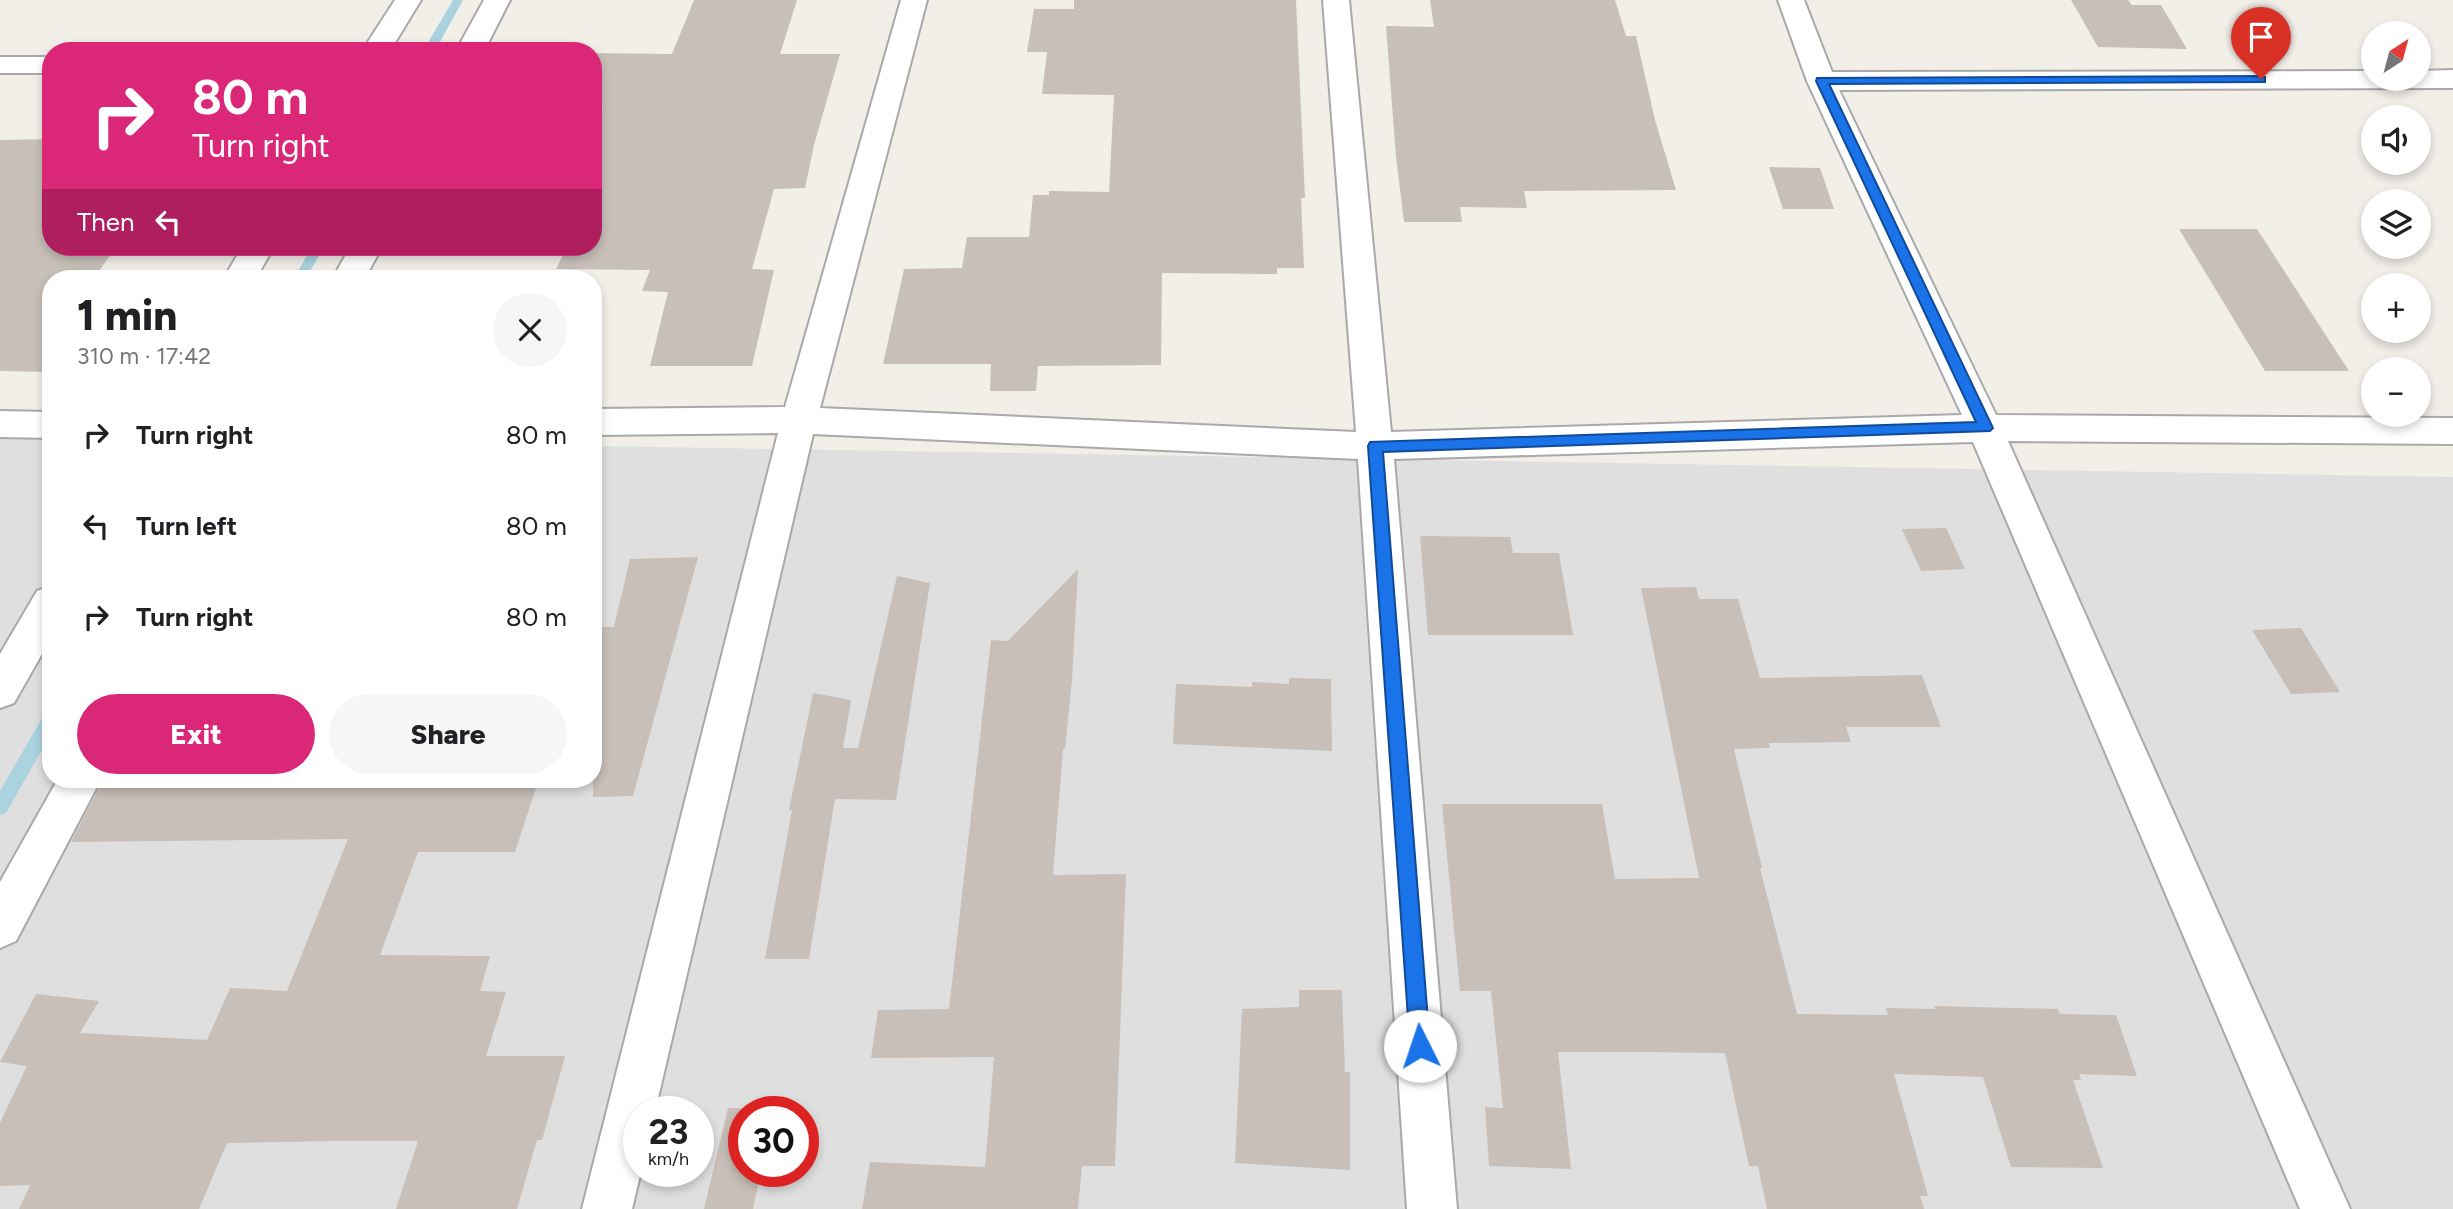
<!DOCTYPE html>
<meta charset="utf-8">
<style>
:root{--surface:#fff;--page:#f6f6f6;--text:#202124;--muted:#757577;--accent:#db2777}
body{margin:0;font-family:Figtree,sans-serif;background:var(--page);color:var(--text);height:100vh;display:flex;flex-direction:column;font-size:26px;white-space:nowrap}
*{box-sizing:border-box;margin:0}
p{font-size:23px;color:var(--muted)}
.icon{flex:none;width:38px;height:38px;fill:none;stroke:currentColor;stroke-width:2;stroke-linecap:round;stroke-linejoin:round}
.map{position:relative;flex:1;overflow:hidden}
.side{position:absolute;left:42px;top:270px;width:560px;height:518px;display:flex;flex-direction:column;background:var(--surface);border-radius:28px;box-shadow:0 4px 10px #0003}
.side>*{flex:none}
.top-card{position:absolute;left:42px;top:42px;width:560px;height:214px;border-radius:28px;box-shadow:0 4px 10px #0003;background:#db2777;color:#fff;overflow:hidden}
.needle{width:46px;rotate:36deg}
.tools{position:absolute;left:2361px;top:21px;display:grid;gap:14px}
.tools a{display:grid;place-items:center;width:70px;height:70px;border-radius:50%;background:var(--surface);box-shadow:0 4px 10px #0003;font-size:35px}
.speed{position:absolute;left:623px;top:1096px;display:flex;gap:14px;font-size:35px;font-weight:700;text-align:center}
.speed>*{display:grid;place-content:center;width:91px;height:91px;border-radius:50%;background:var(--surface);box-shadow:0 4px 10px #0003;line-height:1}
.speed small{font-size:18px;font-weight:400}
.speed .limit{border:10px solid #d22;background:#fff;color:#111}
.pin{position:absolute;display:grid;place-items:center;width:60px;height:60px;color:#fff;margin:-72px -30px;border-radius:50% 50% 50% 0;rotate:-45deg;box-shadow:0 0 7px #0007}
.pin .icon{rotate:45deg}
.me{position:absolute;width:77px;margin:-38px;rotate:356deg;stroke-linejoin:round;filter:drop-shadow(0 0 5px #0008)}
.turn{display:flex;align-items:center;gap:24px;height:147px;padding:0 35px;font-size:32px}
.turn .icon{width:91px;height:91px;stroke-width:2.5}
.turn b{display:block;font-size:49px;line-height:60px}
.then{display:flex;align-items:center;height:66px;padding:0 35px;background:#0003;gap:14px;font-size:26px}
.round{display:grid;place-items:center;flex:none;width:74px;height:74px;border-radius:37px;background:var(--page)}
.head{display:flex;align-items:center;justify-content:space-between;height:119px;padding:0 35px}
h1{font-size:42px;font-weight:800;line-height:52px}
.action{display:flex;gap:14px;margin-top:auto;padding:14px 35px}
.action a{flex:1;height:80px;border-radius:42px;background:var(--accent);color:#fff;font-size:28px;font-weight:800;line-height:80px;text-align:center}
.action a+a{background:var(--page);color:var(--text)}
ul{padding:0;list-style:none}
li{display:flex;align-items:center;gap:21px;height:91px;padding:0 35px}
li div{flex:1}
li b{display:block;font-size:26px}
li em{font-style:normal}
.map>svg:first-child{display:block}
.residential{fill:#e0dfdf;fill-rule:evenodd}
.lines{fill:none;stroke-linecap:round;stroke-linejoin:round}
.stream{fill:#aad3df;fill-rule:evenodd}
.building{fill:#c7bfb8}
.minor-casing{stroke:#a9a9a9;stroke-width:4}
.minor{fill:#fff;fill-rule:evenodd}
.route{fill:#1a73e8;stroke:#114b97;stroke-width:2}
</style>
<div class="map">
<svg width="2453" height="1209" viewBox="0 0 2453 1209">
<rect width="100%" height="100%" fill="#f2efe9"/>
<path class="residential" d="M0,436L51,437V779H593V446L2453,477V1209H0ZM639,1111H698V1171H639ZM744,1111H803V1171H744Z"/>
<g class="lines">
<g class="stream">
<path d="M453,0H463L435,51H423Z"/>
<path d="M312,247H324L306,278H294Z"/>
<path d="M51,711V734L6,813L0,815V791L45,713Z"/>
</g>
</g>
<g class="building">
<path d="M694,0H797L780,54H840L814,145L805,188L774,189L752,269L774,270L752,366H650L668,292L642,291L650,270L556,269L567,247H593V136L603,109H593V53L672,54Z"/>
<path d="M1074,0H1296L1305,198H1301L1304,268H1277V274L1162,273L1161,365L1038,366L1036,391H990L991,364H883L904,269L962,268L967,237H1029L1033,195H1049V191L1109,192L1114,95L1042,94L1047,52H1027L1034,9H1074Z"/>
<path d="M1430,0H1615L1626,36H1636L1655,120L1676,190L1524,191L1527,208L1460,207L1462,222H1404L1396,157L1386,26L1434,27Z"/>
<path d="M2071,0H2128L2132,5H2161L2187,49L2098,47Z"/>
<path d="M51,139V247H116L94,278H51V372L0,371V140Z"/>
<path d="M1769,167L1820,168L1834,209H1783Z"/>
<path d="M2179,229H2257L2349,371H2265Z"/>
<path d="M1946,528L1965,569L1921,571L1902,529Z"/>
<path d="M1420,536L1510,537L1513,553H1559L1573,635H1428Z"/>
<path d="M698,557L633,796L593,797V627H614L630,559Z"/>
<path d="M1078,569L1072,680L1065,749H1063L1053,875L1126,874L1115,1166H1082L1078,1209H862L870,1162L985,1167L994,1057L871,1058L878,1010L949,1009L991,640L1008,641Z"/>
<path d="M897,576L930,583L896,800L835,799L809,959H765L792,810H789L813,693L851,700L843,748H858Z"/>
<path d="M1696,587L1699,599H1738L1760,678L1922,675L1941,727H1846L1851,742L1769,743L1770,748L1734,749L1762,868H1760L1797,1014L1888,1015L1886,1008L1935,1009L1934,1006L2058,1009L2060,1014L2116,1015L2137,1076L2079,1074L2081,1080H2073L2103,1168L2011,1167L1983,1077L1894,1074L1928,1196H1920L1924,1209H1767L1758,1166H1749L1725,1053L1641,1052H1558L1571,1169L1489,1166L1485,1107L1503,1108L1491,991H1460L1442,804H1602L1615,879L1699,878L1641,588Z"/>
<path d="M2301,628L2340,692L2291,694L2252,630Z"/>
<path d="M1289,678L1331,679L1332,751L1173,744L1176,684L1252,687V682L1289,684Z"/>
<path d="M104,779H539L515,852H418L380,955L490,956L480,991L506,992L486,1056H565L542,1140H537L517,1209H396L418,1141H335L227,1143L199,1209H19L30,1185L0,1186V1123L27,1066L0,1062L36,994L99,1001L80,1033L207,1040L230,988L287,991L348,839L71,842Z"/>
<path d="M1299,990H1342L1345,1072H1350V1170L1235,1163L1242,1009L1299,1007Z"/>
<path d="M728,1108L774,1110L744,1111V1171H761L753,1209H704Z"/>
</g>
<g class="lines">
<g class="minor-casing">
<g id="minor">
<path d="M395,0H421L390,51H362Z"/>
<path d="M484,0H510L484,51H456Z"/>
<path d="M901,0H927L820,408L1356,432L1323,0H1349L1391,432L1962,415L1807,81L1778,0H1804L1832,72L2373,71V79H2418V71L2453,70V88L1839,90L1996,415L2453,418V444L2008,441L2350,1209H2300L1973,442L1394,459L1457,1209H1407L1358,459L813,434L655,1111H639V1171H641L632,1209H582L778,433L593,435V409L785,407Z"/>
<rect x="0" y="57" width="51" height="16"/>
<path d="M242,247H274L256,278H224Z"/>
<path d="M350,247H382L365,278H333Z"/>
<path d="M0,411L51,412V438L0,437Z"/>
<path d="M51,586V638L14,703L0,708V654L37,591Z"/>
<path d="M58,779H101L16,941L0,948V882Z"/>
</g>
</g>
<use href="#minor" class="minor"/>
</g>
<path class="route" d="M2261,76L2265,77V82L1829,84L1993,428L1990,431L1383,452L1430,1046L1427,1053L1420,1055L1413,1053L1410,1046L1368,446L1370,442L1976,422L1816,81L1817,78Z"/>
</svg>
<div class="tools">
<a><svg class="needle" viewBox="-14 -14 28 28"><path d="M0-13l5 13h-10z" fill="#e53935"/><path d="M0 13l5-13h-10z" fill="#757577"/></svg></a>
<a><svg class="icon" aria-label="sound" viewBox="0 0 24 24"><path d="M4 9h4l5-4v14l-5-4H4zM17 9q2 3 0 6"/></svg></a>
<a><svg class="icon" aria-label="layers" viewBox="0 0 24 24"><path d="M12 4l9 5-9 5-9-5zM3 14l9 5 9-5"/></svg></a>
<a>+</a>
<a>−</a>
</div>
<div class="speed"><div>23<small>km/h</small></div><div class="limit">30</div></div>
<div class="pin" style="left:2261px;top:79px;background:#d93025"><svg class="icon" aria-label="arrive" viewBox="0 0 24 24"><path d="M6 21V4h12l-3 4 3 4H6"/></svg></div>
<svg class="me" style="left:1420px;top:1046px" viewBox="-20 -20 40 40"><circle r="19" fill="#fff"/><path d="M0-13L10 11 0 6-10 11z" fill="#1a73e8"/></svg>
<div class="top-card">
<div class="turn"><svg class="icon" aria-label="right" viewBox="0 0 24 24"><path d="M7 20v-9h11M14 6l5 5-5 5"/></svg><div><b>80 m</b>Turn right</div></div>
<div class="then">Then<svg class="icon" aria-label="left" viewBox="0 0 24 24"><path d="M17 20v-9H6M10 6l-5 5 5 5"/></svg></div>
</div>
<section class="side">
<div class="head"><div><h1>1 min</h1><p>310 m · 17:42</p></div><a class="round"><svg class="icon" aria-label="close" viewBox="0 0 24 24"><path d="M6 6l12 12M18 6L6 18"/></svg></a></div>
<ul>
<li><svg class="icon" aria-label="right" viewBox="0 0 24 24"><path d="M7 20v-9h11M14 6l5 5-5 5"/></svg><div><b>Turn right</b></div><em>80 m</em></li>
<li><svg class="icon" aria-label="left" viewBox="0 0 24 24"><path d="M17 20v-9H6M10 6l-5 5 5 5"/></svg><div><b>Turn left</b></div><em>80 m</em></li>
<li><svg class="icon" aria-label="right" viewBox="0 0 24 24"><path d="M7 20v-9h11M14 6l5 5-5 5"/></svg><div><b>Turn right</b></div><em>80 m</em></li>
</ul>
<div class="action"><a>Exit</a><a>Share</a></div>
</section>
</div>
